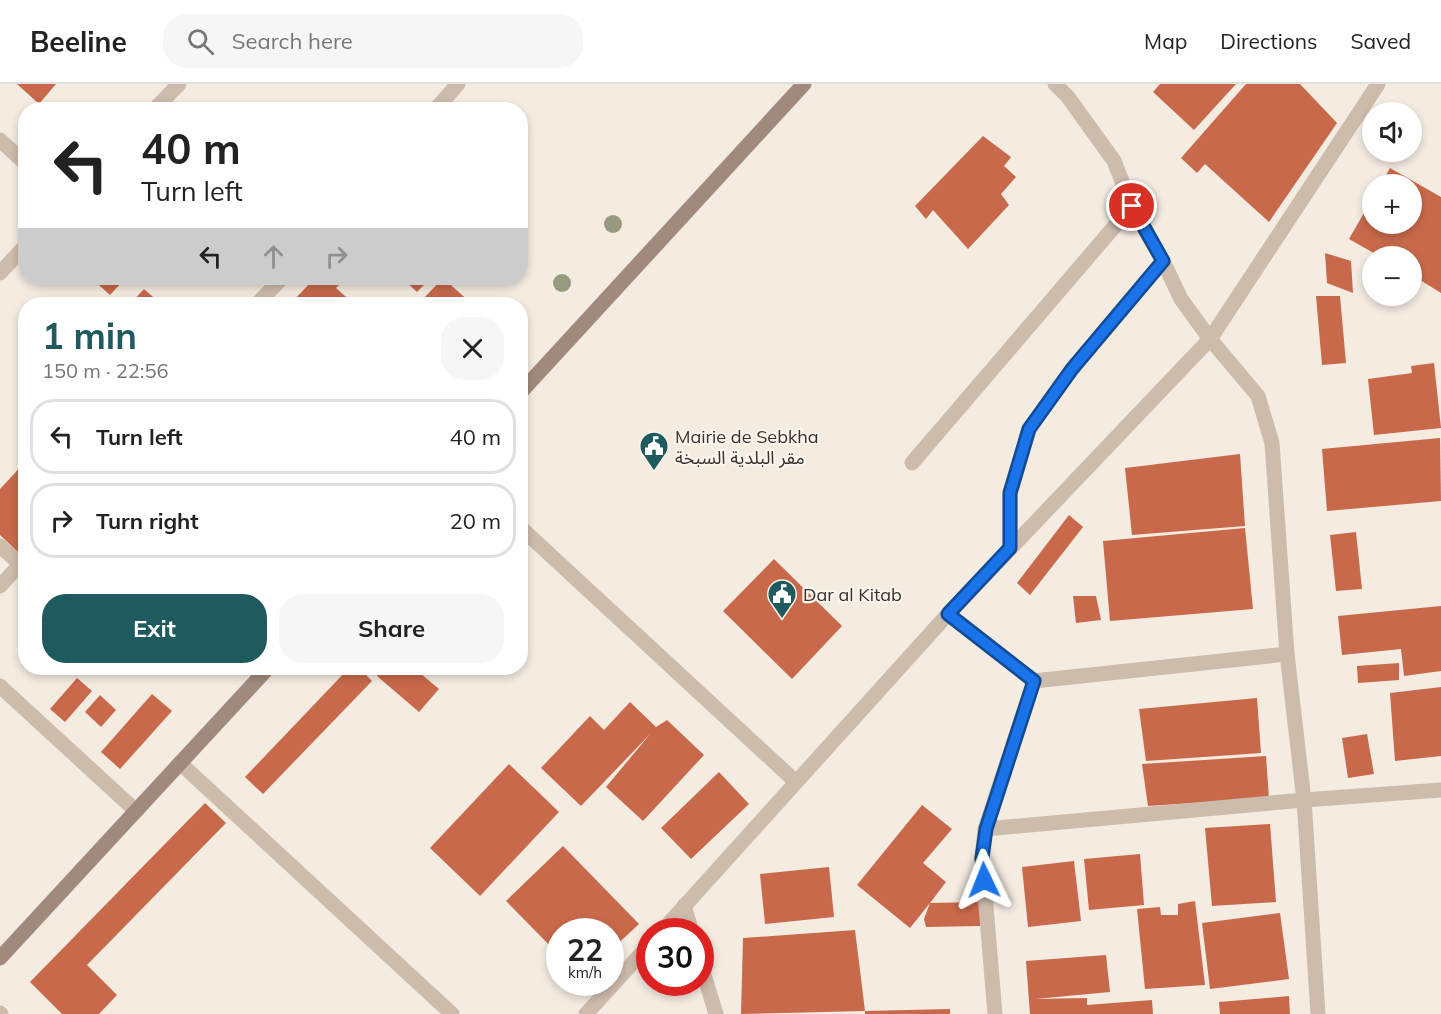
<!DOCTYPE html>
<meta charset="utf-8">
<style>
:root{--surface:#fff;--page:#f6f6f6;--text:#222;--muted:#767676;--line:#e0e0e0;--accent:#1f5a5e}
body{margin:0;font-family:Mulish,"Noto Sans Arabic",sans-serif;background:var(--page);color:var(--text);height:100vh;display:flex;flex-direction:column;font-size:22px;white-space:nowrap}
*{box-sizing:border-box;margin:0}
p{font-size:20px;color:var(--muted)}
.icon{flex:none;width:33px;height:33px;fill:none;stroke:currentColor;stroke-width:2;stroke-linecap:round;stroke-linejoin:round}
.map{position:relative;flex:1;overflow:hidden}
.drawer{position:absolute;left:18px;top:213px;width:510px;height:378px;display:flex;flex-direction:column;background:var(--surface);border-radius:24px;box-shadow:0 3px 9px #0003}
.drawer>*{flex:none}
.top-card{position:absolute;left:18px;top:18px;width:510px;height:183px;border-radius:24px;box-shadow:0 3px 9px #0003;background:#fff;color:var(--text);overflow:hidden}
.fabs{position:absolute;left:1362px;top:18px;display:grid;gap:12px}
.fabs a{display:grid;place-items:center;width:60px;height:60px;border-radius:50%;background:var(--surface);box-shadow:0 3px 9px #0003;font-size:30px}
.speed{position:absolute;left:546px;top:834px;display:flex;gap:12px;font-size:30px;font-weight:700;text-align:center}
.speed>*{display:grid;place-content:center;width:78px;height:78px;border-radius:50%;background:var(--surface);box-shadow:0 3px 9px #0003;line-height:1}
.speed small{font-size:15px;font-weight:400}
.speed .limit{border:9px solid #d22;background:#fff;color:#111}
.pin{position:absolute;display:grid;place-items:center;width:51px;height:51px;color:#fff;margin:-26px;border:3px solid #fff;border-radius:50%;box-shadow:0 2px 6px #0007}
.me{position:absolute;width:66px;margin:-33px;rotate:358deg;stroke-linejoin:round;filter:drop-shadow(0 0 4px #0008)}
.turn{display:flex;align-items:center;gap:21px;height:126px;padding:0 24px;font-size:27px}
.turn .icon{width:78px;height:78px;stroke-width:2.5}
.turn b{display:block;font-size:42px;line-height:51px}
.lanes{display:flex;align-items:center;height:57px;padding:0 24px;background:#0003;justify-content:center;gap:30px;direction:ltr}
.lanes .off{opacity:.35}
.round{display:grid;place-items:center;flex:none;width:63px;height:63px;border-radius:24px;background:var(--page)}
.overview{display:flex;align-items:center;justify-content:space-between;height:102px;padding:0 24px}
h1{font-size:36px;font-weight:700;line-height:45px;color:var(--accent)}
.cta{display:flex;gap:12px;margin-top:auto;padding:12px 24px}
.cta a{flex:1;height:69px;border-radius:24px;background:var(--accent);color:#fff;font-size:24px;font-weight:700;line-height:69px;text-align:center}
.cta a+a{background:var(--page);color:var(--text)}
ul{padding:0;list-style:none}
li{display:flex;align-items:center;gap:18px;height:75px;margin:0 12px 9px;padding:0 12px;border:3px solid var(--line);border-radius:24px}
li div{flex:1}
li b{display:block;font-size:22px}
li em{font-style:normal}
header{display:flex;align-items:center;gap:36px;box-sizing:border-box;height:84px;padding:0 30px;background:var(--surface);border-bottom:2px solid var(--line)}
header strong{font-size:28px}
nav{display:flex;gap:33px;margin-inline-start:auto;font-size:21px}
.search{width:420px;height:54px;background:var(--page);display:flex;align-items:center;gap:15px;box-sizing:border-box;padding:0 21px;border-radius:24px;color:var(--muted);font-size:22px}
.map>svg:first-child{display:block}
.building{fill:#c8694b}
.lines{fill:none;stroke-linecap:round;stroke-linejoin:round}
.lane{stroke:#cdbbac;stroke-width:15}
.street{stroke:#cdbbac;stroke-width:15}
.secondary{stroke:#a18a7d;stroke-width:15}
.tree{fill:#969b7f}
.route-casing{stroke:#114b97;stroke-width:15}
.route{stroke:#1a73e8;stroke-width:10}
.labels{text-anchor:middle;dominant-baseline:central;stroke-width:4.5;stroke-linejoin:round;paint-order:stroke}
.poi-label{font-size:18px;fill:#3b302b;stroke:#fbf5ee;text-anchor:start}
</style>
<header>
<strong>Beeline</strong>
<div class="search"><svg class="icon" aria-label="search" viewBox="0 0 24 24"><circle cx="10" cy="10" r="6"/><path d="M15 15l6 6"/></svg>Search here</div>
<nav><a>Map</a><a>Directions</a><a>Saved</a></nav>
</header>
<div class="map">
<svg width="1441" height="930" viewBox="0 0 1441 930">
<rect width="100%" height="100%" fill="#f4ebe1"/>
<g class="building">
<path d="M17,0H56L39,20Z"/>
<path d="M1160,0H1236L1194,46L1153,8Z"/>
<path d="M1246,0H1300L1337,39L1269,138L1205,80L1197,89L1181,74Z"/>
<path d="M983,52L1011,73L1004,82L1016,93L1001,110L1009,121L968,165L933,126L926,135L915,122Z"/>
<path d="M1390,84L1441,113V209L1412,191V172H1379L1349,155L1372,115V140H1412V100H1381Z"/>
<path d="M1325,169L1351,177L1353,209L1327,199Z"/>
<path d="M91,194H126L110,211Z"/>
<path d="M315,194H346L336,204L354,220H290Z"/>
<path d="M402,194H431L417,208Z"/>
<path d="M443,194L472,220H428L423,215Z"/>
<path d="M144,205L161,220H130Z"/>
<path d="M1316,212H1340L1346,279L1322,281Z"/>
<path d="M1434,279L1441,344L1374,351L1368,295L1412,289L1411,282Z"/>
<path d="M1440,354L1441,417L1327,427L1322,365Z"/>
<path d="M1240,370L1245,442L1132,451L1125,384Z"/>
<path d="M26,377V460L18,468L0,451V405Z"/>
<path d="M1069,431L1083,443L1030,511L1017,499Z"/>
<path d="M1245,444L1253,525L1110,537L1103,457Z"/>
<path d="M1356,448L1362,505L1336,507L1330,451Z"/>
<path d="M774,475L842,542L792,595L723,527Z"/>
<path d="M1073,512H1096L1101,536L1076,539Z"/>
<path d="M1441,522V587L1404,592L1401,565L1342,571L1338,532Z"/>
<path d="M1399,579V596L1358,599L1357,582Z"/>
<path d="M349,584H359L372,597L263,710L245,693Z"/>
<path d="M384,584H414L439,605L419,628L377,592Z"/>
<path d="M77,594L92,607L65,638L50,625Z"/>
<path d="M1441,603V672L1395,677L1390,609Z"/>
<path d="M152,610L172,627L120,685L101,668Z"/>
<path d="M100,611L116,626L101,643L85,628Z"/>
<path d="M1257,614L1261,669L1146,677L1139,625Z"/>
<path d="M630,618L656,643L667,636L704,671L643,737L606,703L651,649L581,722L541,684L590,632L604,646Z"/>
<path d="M1367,650L1374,690L1348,694L1342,654Z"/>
<path d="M1266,672L1269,714L1148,722L1142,680Z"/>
<path d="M509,680L559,728L480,812L430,764Z"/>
<path d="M719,688L749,720L691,775L661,744Z"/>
<path d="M205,719L226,739L87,881L117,911L99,930H62L30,898Z"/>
<path d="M922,721L952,745L923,779L946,798L930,819L980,818V842L926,843L924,835L930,819L910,844L857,801Z"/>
<path d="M1270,740L1276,818L1212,822L1205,744Z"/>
<path d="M563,762L639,840L610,867V848H560V872L506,817Z"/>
<path d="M1140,770L1144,821L1089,826L1084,775Z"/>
<path d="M1074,777L1081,837L1028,843L1022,783Z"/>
<path d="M829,783L834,833L765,840L760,790Z"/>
<path d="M1195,817L1205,901L1145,905L1137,825L1160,823L1161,831H1178V820Z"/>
<path d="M1280,829L1289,895L1210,905L1202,839Z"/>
<path d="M855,846L865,927L950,925V930H865V927L741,930L743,854Z"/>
<path d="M1106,871L1110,908L1035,915L1087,914V921L1152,916L1153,930H1030L1026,877Z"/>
<path d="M1289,912L1290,930H1220L1219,918Z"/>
</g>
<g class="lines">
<g class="lane">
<path d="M912,379L1132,122"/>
<path d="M1010,464V409L1029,345L1072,285L1163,177"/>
</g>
<g class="street">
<path d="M1055,0L1068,13L1114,77L1132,122L1163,177L1181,215L1210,255L1258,312L1272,359L1287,570L1304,716L1318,930"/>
<path d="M154,26L179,0"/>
<path d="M435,26L458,0"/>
<path d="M0,56L26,80"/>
<path d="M0,189L26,161"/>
<path d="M257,220L282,194"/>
<path d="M520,443L796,698"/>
<path d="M0,462L20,480"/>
<path d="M0,502L26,474"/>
<path d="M948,530L1034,597L1287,570"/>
<path d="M0,602L136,727"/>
<path d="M180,679L452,930"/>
<path d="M985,745L1304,716L1441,706"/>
<path d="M684,822L692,848"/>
<path d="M661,848L948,530L1210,255L1378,0"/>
<path d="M700,878L716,930"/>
<path d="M0,929L1,930"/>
<path d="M586,930L650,860"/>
<path d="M995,930L982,774L985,745L1034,597"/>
</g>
<g class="secondary">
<path d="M520,309L804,0"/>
<path d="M0,874L268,584"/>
</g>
</g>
<g class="tree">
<circle cx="613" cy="140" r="9"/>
<circle cx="562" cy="199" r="9"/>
</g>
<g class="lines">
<g class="route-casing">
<path id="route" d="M984,796L982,774L986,745L1034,597L948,530L1010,464V409L1029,345L1072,285L1163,177L1132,122"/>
</g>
<use href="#route" class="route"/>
</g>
<defs>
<g id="civic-pin" transform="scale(1.5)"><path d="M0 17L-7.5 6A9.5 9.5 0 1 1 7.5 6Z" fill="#1f5a5e" stroke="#fbf5ee"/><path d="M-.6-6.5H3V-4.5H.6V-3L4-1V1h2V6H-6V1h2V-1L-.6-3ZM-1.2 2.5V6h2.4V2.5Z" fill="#fff"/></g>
</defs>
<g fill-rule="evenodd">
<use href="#civic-pin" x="654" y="362"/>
<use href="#civic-pin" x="782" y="510"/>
</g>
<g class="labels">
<g class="poi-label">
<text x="675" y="352">Mairie de Sebkha<tspan x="675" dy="21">مقر البلدية السبخة</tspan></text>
<text x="803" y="510">Dar al Kitab</text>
</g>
</g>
</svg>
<div class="fabs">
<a><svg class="icon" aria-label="sound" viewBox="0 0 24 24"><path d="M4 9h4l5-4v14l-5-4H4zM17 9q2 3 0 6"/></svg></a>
<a>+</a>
<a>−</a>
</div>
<div class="speed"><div>22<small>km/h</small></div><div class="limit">30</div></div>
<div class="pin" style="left:1132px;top:122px;background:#d93025"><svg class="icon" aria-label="arrive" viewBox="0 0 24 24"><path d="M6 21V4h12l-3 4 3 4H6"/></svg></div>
<svg class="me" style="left:984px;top:796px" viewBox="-20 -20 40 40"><path d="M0-17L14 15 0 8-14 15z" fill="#1a73e8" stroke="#fff" stroke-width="4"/></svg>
<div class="top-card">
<div class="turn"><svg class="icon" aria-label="left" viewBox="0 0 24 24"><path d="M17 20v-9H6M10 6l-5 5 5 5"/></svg><div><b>40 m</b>Turn left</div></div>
<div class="lanes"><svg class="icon" aria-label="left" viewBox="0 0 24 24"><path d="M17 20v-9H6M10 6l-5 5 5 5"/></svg><svg class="icon off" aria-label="ahead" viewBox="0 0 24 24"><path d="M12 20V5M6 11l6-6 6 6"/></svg><svg class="icon off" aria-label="right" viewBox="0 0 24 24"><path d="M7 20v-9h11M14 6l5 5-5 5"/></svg></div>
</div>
<section class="drawer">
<div class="overview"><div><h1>1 min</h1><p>150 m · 22:56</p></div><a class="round"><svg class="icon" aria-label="close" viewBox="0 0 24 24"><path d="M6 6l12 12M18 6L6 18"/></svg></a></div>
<ul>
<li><svg class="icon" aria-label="left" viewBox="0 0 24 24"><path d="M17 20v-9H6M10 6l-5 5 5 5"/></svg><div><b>Turn left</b></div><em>40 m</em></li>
<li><svg class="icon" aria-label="right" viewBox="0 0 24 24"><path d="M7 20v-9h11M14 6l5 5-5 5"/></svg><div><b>Turn right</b></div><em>20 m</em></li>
</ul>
<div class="cta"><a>Exit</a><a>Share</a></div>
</section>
</div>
